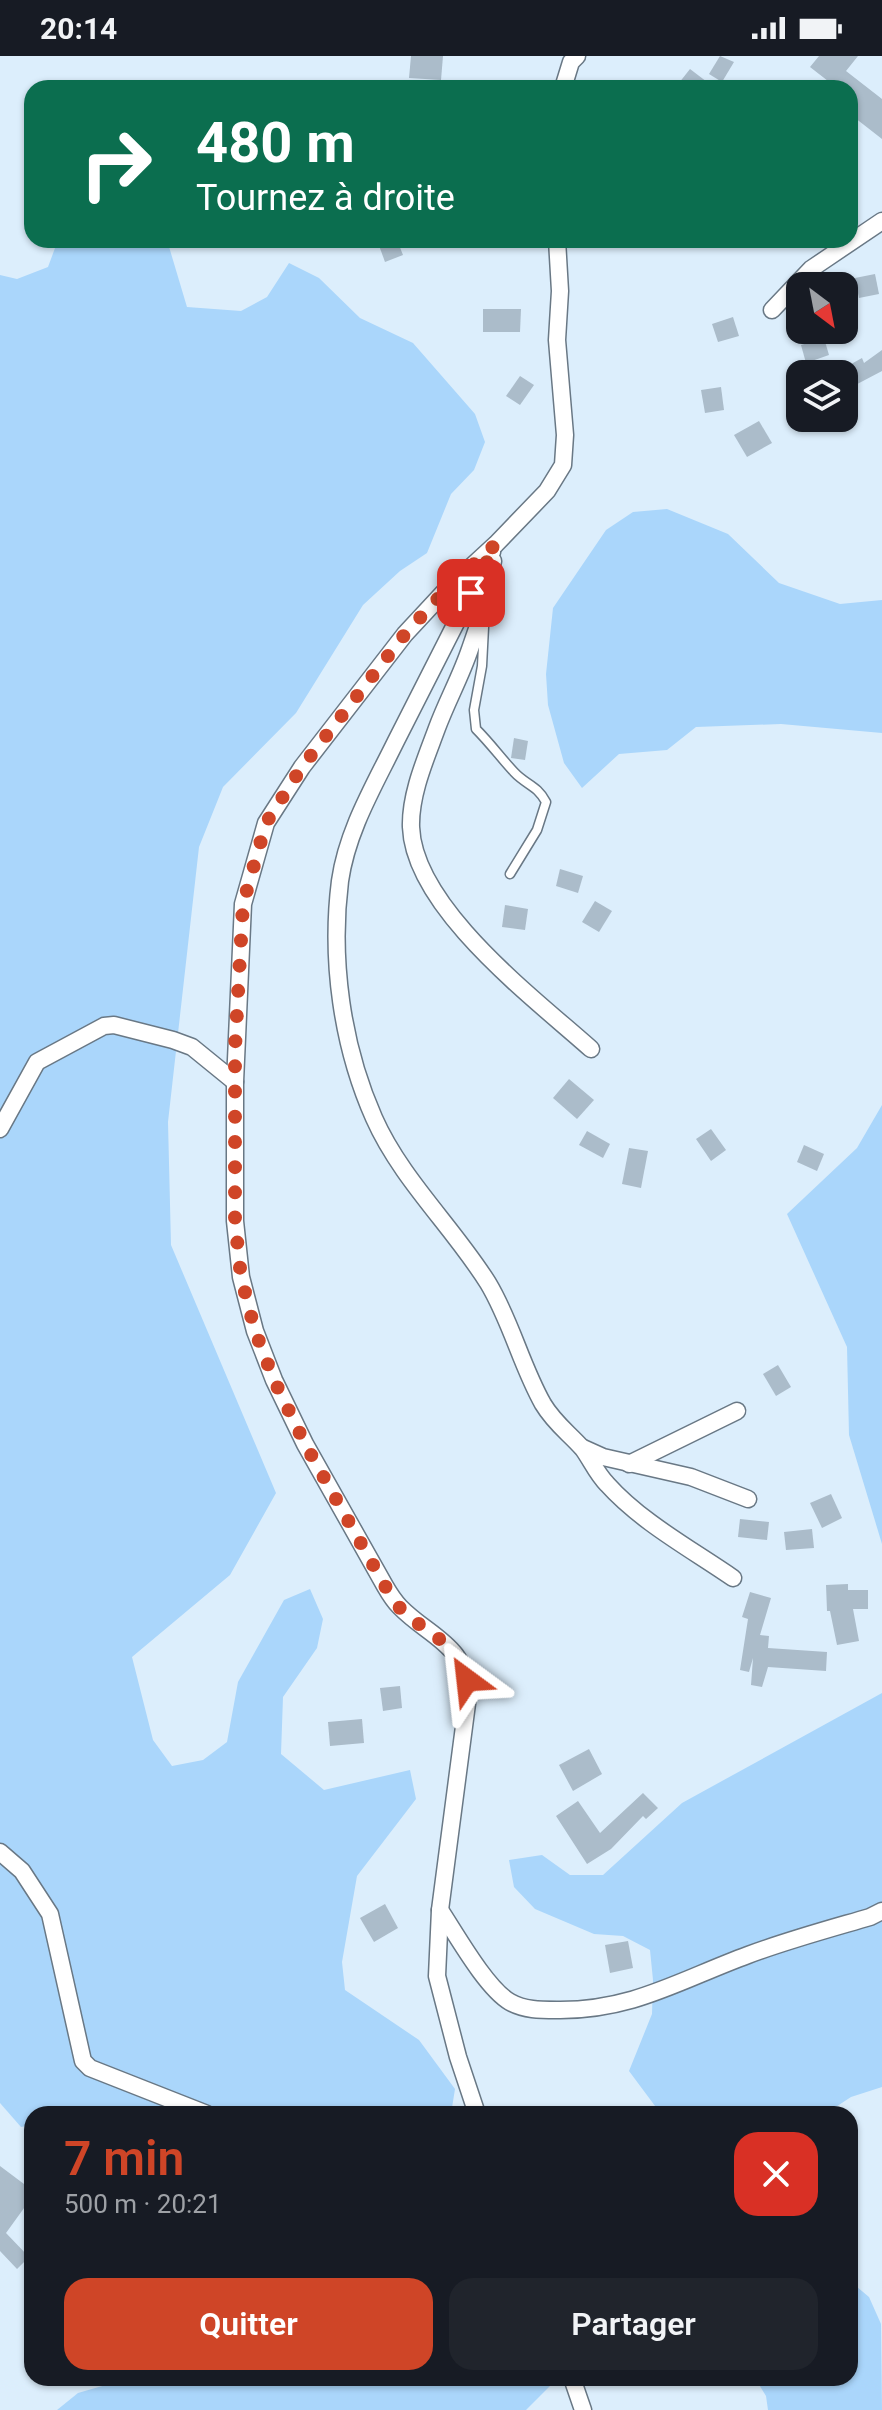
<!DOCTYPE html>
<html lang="fr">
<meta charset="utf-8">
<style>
:root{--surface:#171b24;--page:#20242c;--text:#f1f3f6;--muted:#9ea1a6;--accent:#cf4527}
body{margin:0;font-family:Roboto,sans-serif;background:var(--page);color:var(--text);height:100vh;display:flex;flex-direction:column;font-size:30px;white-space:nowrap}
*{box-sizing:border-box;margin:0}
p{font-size:26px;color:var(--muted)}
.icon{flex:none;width:44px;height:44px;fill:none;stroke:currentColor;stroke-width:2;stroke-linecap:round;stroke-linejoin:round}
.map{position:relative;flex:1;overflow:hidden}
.drawer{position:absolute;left:24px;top:2050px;width:834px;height:280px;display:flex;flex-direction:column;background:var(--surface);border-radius:24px;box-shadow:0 2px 6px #0004}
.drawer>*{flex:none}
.banner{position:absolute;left:24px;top:24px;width:834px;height:168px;border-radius:24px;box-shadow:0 2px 6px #0004;background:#0b6e4f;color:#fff;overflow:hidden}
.needle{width:52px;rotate:148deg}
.tools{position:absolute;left:786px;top:216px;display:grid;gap:16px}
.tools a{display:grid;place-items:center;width:72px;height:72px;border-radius:16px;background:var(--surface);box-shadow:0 2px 6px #0004;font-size:40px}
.pin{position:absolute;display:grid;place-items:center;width:68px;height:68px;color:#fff;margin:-34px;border-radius:16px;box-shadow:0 4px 12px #0006}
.me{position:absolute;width:88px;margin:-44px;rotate:330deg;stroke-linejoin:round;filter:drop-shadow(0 0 6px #0008)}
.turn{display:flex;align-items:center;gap:28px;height:168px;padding:0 40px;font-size:36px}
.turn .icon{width:104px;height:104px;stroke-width:2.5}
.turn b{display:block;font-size:56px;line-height:68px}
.round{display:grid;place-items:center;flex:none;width:84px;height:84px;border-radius:24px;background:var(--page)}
.summary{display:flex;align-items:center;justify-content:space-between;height:136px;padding:0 40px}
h1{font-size:48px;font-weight:600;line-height:60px;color:var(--accent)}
.cta{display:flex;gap:16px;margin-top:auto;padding:16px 40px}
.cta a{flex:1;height:92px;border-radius:24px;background:var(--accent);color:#fff;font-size:32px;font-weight:600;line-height:92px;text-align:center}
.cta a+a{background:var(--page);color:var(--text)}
.status{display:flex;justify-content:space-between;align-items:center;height:56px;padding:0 40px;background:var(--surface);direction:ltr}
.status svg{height:22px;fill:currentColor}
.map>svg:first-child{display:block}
.green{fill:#aad6fb}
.building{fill:#abbcca}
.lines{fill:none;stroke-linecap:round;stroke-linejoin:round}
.lane-casing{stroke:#697885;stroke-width:11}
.street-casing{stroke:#697885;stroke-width:19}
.lane{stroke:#fff;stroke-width:8}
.street{stroke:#fff;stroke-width:16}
.route{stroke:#cf4527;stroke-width:14;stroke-dasharray:0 25.2}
</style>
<div class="status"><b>20:14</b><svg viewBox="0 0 49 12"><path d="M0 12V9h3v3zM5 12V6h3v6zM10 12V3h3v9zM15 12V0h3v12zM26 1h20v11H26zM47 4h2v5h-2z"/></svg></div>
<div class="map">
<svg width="882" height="2354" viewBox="0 0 882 2354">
<rect width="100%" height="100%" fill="#dceefc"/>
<g class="green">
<path d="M58,184H167L187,251L241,255L267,241L289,207L319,222L360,262L413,287L475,358L485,386L474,414L451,438L427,497L400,515L363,549L296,657L223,731L199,791L168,1066L171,1189L276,1437L230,1519L132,1601L153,1684L172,1710L203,1704L227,1686L238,1626L284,1544L310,1533L323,1563L317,1592L283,1641L281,1698L324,1734L410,1714L416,1743L357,1820L342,1906L345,1934L419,1984L455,2033L451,2058H32V2069L21,2071L0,2047V219L17,223L48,211Z"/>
<path d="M667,453L728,478L779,527L840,548L882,544V677L781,668L696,671L667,694L619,698L582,732L564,707L548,649L546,618L553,552L606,474L633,456Z"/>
<path d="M882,1049V1488L849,1379L847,1291L787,1158L857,1092Z"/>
<path d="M882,1637V2031L851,2041L825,2058H661L629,2015L652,1958L653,1924L650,1894L623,1880L594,1878L535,1853L514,1831L509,1804L542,1799L570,1819H603L682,1747Z"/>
<path d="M850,2225L869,2241L881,2268L882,2354H768L766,2340L755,2322H850Z"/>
<path d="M130,2322H558L526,2354H57L78,2337Z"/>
</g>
<g class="building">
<path d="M411,0H443L441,24L409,22Z"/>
<path d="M720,0L734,6L722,26L709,18Z"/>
<path d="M819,0H858L846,15L882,43V83L850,58V32H837L810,11Z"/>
<path d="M690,13L715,32H675Z"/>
<path d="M377,184H397L403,199L385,206Z"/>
<path d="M875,218L879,238L859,242L855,222Z"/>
<path d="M483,253H521L520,276H483Z"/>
<path d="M733,261L739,280L718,286L712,268Z"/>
<path d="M824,282L829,299L806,307L801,289Z"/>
<path d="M882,294V315L844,335V312L862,302L864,307Z"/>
<path d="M520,320L534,329L520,349L506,340Z"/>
<path d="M721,331L724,354L705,357L701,334Z"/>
<path d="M759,365L772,387L747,401L734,379Z"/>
<path d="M514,682L528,685L525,704L511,702Z"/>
<path d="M560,813L583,820L578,837L556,830Z"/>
<path d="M595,845L612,855L599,876L582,866Z"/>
<path d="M505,849L528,853L525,874L502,871Z"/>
<path d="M569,1023L594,1044L577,1063L553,1042Z"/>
<path d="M711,1073L726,1094L711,1105L696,1083Z"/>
<path d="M587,1075L610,1088L603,1102L579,1089Z"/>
<path d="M804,1089L824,1098L817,1115L797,1106Z"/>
<path d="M629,1092L648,1095L641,1132L622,1128Z"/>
<path d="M778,1309L791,1331L776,1340L763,1318Z"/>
<path d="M831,1438L842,1462L822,1472L810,1447Z"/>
<path d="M740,1463L769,1466L767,1484L738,1481Z"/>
<path d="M812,1473L814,1492L786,1494L784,1476Z"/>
<path d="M848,1528V1534H868V1553H853L859,1585L837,1589L830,1555H827L826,1529Z"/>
<path d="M750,1536L771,1542L760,1579L769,1580L768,1592L827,1596L826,1615L768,1611L762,1631L751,1629L753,1602L749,1616L740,1614L748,1563L742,1561Z"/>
<path d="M400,1630L402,1652L383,1655L380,1632Z"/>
<path d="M362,1663L364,1687L330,1690L328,1666Z"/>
<path d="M589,1693L602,1718L573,1735L559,1709Z"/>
<path d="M643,1737L658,1752L646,1763L643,1760L611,1793L587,1808L556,1760L578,1745L600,1777Z"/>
<path d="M385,1848L398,1872L374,1886L360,1862Z"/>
<path d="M628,1885L633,1912L610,1917L605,1889Z"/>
<path d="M0,2110L32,2134V2141L6,2177L29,2201L17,2213L0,2195Z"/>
</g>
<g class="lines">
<g class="lane-casing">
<path id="lane" d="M484,571L482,610L474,654L476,673C490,687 501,702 514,716C526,729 537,729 546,746L537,774L510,818"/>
</g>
<g class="street-casing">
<g id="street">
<path d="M563,32L571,6L577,0"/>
<path d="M772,254L811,213L882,165"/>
<path d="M492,496C460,559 428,622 396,685C374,730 347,775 340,825C330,904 342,990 374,1062C401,1123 453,1171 488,1227C511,1265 521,1309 543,1348C555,1368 569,1377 583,1393C591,1404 597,1418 607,1428C641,1466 691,1493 733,1522"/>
<path d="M493,505C488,535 481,564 470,593C461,620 447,645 437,672C426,702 410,738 411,771C414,852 534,942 591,993"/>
<path d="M0,1073L37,1006L104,970L114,969L173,984L192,991L235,1026"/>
<path d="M583,1392L603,1401L691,1421L748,1443"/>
<path d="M629,1408L737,1355"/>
<path d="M0,1796L22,1815L50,1858L83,2005L90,2012L207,2058"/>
<path d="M440,1854C456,1878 486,1932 510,1946C524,1954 540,1954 557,1954C632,1955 680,1924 748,1899C788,1884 829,1873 870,1861L882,1855"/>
<path d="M477,2058L458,2001L437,1920L440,1854L468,1640C468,1589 429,1581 400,1551C394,1545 389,1537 385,1530L305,1388L274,1324L255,1275L241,1221L235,1165V1026L243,848L266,767L302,711L405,578L445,535L496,488L547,435L563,409L565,379L557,284L560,235L557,184"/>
<path d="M572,2322L583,2354"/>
</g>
</g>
<use href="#lane" class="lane"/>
<use href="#street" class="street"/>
</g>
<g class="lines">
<path class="route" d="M467,1624C453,1581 426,1579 399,1551C394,1545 389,1536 385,1530L305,1388L274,1324L255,1275L241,1221L235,1165V992L243,848L266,767L302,711L405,578L445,535L496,488L471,537"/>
</g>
</svg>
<div class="tools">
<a><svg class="needle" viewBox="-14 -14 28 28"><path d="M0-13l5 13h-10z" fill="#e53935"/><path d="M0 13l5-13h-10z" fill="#9ea1a6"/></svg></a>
<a><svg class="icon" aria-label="layers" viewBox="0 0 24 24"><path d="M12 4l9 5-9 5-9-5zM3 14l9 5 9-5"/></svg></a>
</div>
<div class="pin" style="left:471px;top:537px;background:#d93025"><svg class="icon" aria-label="arrive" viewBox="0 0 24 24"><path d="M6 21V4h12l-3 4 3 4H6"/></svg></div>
<svg class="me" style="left:467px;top:1624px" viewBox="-20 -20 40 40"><path d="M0-17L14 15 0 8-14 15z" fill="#cf4527" stroke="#fff" stroke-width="4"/></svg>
<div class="banner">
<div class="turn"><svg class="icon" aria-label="right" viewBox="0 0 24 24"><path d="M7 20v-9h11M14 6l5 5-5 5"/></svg><div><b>480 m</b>Tournez à droite</div></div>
</div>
<section class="drawer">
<div class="summary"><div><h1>7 min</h1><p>500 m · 20:21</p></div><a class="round" style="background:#d93025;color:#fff"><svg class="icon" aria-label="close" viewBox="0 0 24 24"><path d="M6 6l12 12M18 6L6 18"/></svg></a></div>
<div class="cta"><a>Quitter</a><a>Partager</a></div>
</section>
</div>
